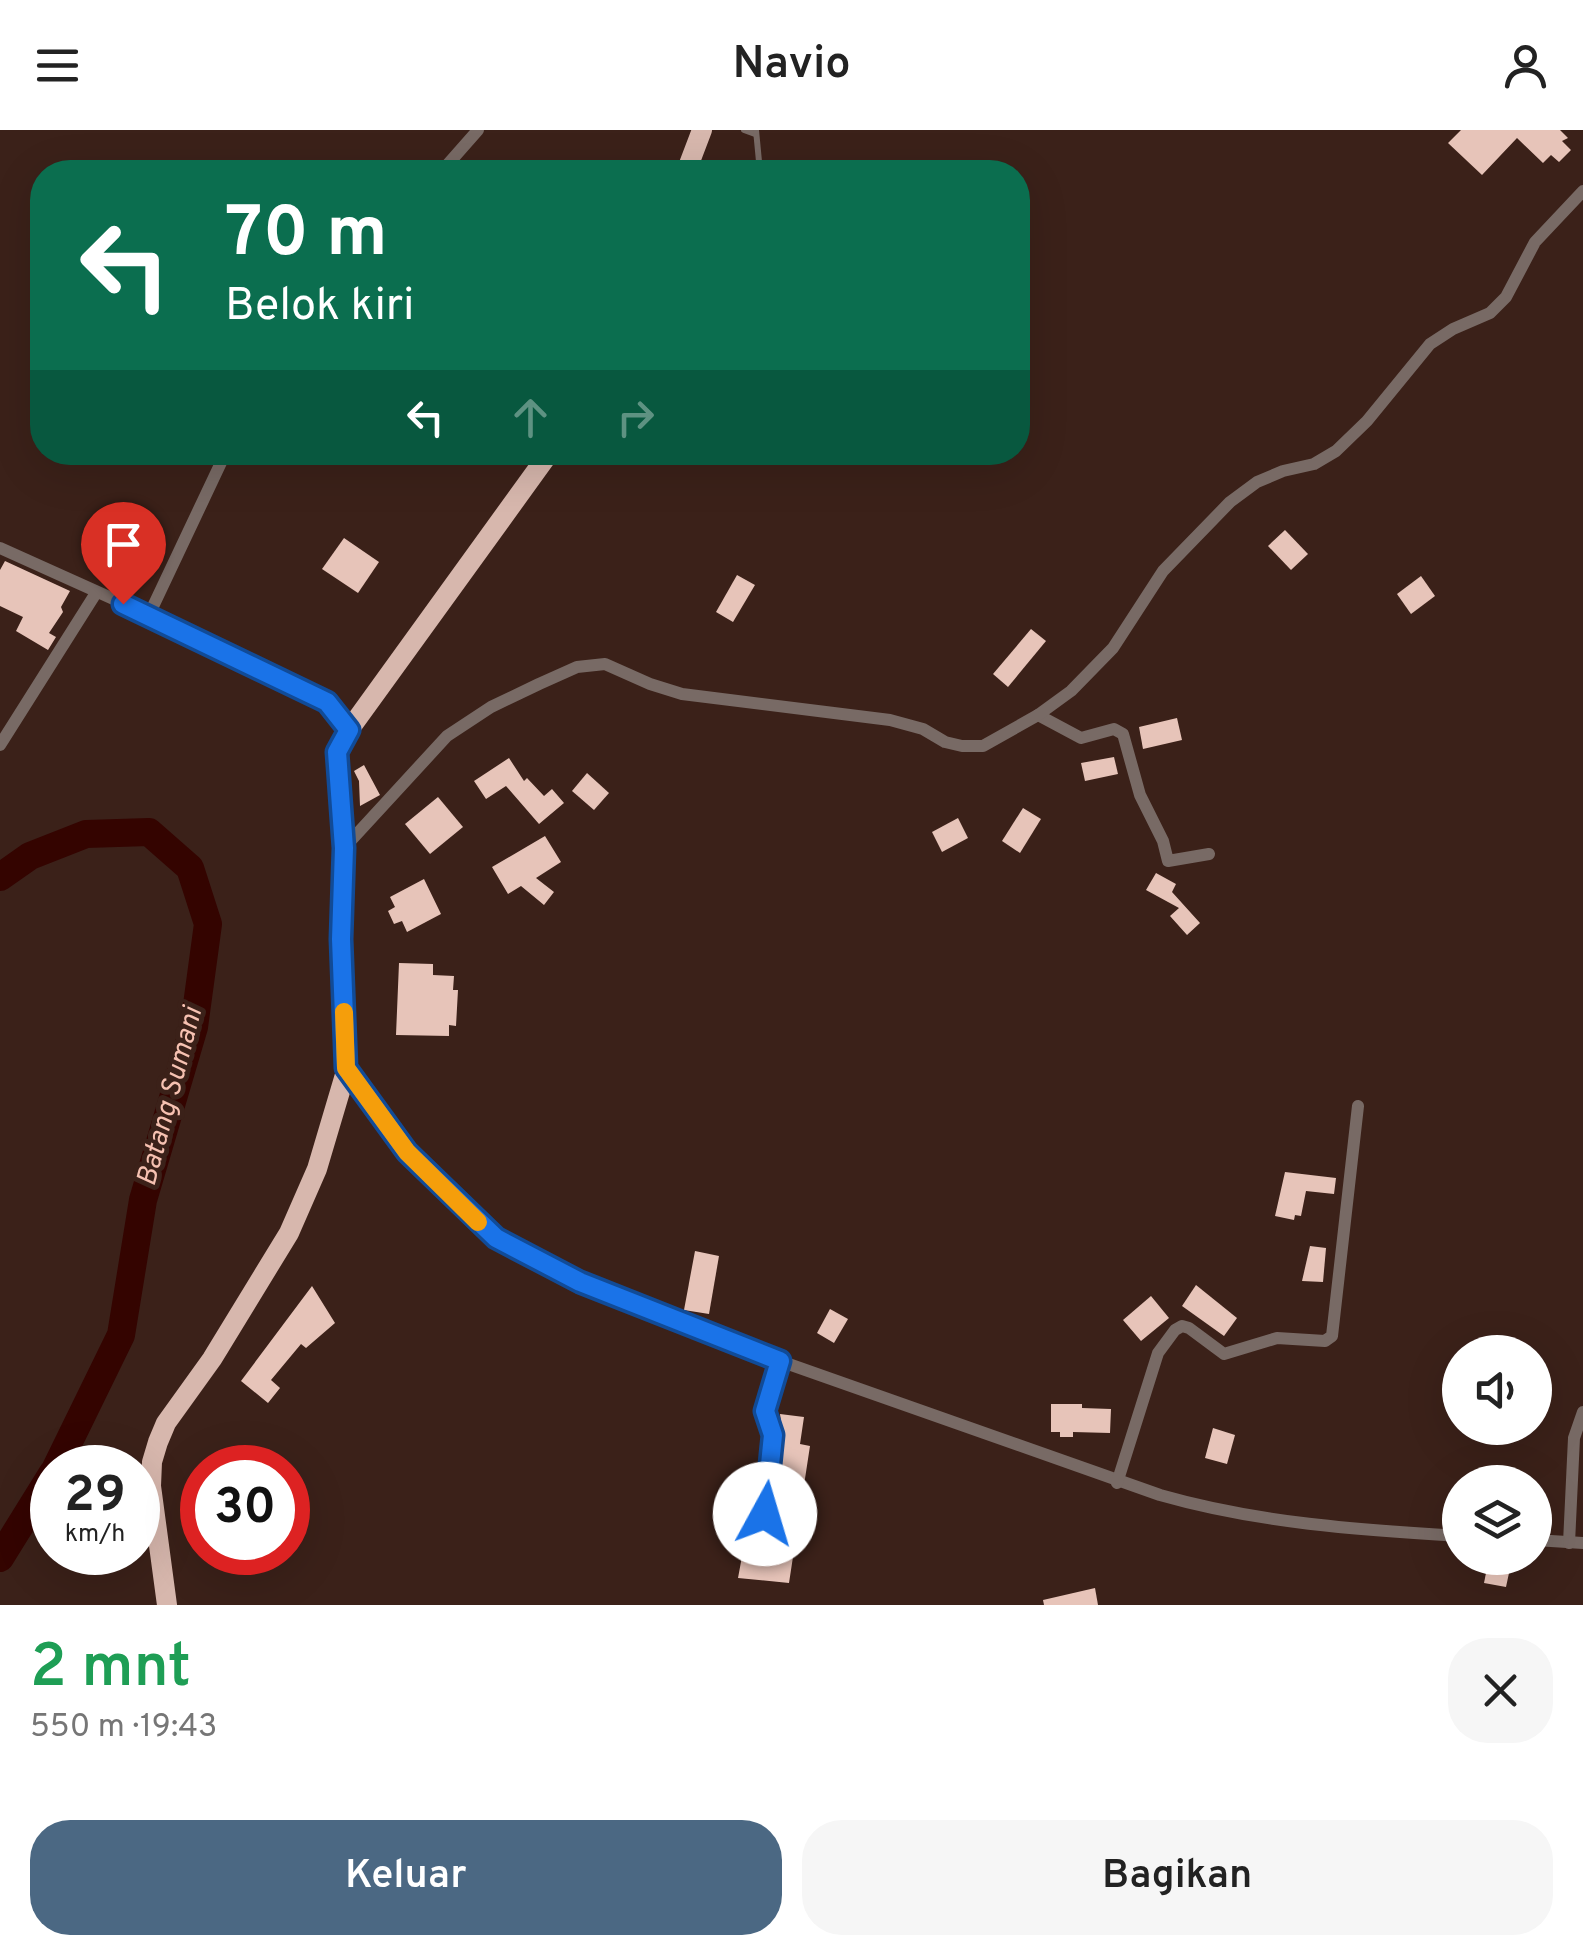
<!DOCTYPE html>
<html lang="id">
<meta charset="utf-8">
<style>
:root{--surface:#fff;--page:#f6f6f6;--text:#222;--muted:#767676;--accent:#4b6883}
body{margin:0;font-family:Overpass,sans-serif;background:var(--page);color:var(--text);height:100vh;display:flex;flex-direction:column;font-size:38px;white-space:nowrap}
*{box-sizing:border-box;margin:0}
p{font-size:32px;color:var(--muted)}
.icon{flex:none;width:55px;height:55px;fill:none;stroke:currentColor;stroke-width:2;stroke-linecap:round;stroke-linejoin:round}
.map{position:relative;height:1475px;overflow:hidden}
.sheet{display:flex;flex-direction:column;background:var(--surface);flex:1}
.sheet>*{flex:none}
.hud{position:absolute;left:30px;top:30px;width:1000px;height:305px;border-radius:40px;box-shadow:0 10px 40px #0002;background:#0b6e4f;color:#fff;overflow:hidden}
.fabs{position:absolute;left:1442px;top:1205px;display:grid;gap:20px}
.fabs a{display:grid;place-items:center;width:110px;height:110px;border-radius:50%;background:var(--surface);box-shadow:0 10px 40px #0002;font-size:50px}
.speed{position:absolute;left:30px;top:1315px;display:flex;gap:20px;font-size:50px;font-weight:700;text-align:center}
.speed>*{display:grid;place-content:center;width:130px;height:130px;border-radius:50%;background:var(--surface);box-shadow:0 10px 40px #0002;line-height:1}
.speed small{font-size:25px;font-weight:400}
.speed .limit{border:15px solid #d22;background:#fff;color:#111}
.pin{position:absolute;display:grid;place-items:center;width:85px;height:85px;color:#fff;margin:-102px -42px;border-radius:50% 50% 50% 0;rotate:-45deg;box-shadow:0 0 10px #0007}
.pin .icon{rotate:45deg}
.me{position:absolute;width:110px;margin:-55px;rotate:6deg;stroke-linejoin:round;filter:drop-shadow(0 0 8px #0008)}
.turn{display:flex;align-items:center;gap:35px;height:210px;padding:0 30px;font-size:45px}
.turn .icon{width:130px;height:130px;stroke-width:2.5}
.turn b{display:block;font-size:70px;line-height:85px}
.lanes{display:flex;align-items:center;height:95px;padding:0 30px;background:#0003;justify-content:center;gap:50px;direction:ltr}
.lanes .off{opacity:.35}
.round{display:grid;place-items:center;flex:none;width:105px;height:105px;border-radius:40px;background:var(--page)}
.overview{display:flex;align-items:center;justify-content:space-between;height:170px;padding:0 30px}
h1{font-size:60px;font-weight:600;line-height:75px;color:#1e9e55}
.action{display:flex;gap:20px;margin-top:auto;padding:20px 30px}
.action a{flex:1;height:115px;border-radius:40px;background:var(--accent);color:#fff;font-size:40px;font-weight:600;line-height:115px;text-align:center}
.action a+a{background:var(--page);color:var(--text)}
header{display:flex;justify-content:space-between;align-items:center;height:130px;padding:0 30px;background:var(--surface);font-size:45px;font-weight:600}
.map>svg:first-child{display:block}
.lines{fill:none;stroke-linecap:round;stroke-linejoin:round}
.river{stroke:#340400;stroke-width:28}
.building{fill:#e7c4b9}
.service{stroke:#786a65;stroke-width:6}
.minor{stroke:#786a65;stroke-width:12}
.trunk{stroke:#d7b7ad;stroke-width:20}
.route-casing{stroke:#114b97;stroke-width:25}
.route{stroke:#1a73e8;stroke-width:18}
.slow{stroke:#f59e0b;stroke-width:18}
.labels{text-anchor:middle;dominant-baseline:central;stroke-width:10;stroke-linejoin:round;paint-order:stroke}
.water-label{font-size:28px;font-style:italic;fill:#f6c1b1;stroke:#3b2119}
</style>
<header><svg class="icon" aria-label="menu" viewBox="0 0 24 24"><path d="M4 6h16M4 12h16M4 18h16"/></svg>Navio<svg class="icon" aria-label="person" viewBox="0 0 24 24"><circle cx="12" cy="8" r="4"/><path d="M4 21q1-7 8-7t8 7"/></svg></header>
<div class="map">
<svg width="1583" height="1475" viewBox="0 0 1583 1475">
<rect width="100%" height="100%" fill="#3b2119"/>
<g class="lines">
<g class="river">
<path d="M0,747L30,726L86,704L149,702L190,738L208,794L194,897L143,1070L121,1205L56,1338"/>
<path d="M0,1428L52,1344"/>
</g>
</g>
<g class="building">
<path d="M1461,0H1560L1568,8L1562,11L1571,20L1559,32L1551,25L1543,33L1517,8L1482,45L1448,13Z"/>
<path d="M1285,400L1308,424L1291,440L1268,416Z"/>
<path d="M344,408L379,432L358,463L322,439Z"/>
<path d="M5,431L70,461L61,477L63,482L49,503L56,507L48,520L16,501L23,487L0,476V440Z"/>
<path d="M737,445L755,455L733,492L716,482Z"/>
<path d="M1421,446L1435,466L1411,484L1397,464Z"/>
<path d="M1031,499L1046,511L1008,557L993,544Z"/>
<path d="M1177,588L1182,610L1143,619L1139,597Z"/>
<path d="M1114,627L1118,644L1085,651L1081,633Z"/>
<path d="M509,628L524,651L527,648L544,666L552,659L564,673L539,694L506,656L486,669L474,651Z"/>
<path d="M364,635L380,665L360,676L359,651L354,641Z"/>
<path d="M587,643L609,663L594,680L572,661Z"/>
<path d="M438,667L463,697L430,724L405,694Z"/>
<path d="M1023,678L1041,689L1020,723L1002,711Z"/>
<path d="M958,688L968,708L942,722L932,702Z"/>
<path d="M545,706L561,732L536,748L554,762L544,775L521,756L508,764L492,737Z"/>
<path d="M1156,743L1176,754L1172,762L1200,793L1187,805L1170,786L1179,778L1146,760Z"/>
<path d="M424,749L441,784L407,802L402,791L394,794L388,781L395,777L390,767Z"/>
<path d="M399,833L433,834V845L454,846L453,860H458L456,896L449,895V906L396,905Z"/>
<path d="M1285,1042L1336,1048L1334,1064L1306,1061L1301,1086L1295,1085L1294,1090L1275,1086Z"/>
<path d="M1310,1116L1326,1118L1323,1152L1302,1151Z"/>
<path d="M695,1121L719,1126L709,1184L684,1180Z"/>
<path d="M1196,1155L1237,1188L1224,1206L1182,1176Z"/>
<path d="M312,1156L335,1193L306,1218L301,1214L271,1250L280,1258L268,1273L241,1251Z"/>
<path d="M1151,1166L1169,1188L1141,1211L1123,1190Z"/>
<path d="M830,1179L848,1189L834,1213L817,1203Z"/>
<path d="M1051,1274H1082V1278L1111,1279L1110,1303L1073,1302V1307H1060V1302H1051Z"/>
<path d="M780,1284L804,1287L800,1314L810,1316L789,1453L738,1448L743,1421L751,1422L759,1432L773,1426L780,1366L777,1365L783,1306Z"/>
<path d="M1213,1298L1235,1305L1227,1334L1205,1328Z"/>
<path d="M1489,1428L1512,1429L1506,1457L1484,1453Z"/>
<path d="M1095,1458L1098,1475H1044L1043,1470Z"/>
</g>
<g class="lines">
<g class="service">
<path d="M744,0L755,4"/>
<path d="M756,0L760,42"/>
</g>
<g class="minor">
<path d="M441,42L478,0"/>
<path d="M0,418L149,485L327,573L349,600"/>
<path d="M149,485L226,322"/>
<path d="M1038,585L1081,608L1114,599L1123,604L1140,665L1163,711L1168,731L1209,724"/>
<path d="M0,615L96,463"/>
<path d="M344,718L447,606L491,577L539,554L577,537L605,534L650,554L682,564L890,590L923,599L945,612L962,616H983L1038,585L1071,561L1113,518L1163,441L1230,372L1257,352L1283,341L1314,334L1336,321L1367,291L1430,214L1453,199L1490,183L1506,167L1535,112L1583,61"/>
<path d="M347,938L407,1022L452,1068L496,1108L541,1132L780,1231L1160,1365C1258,1393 1359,1400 1460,1406"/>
<path d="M1117,1353L1158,1223L1175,1200L1182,1196L1189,1198L1224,1224L1277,1208L1325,1211L1332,1206L1358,976"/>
<path d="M1535,1410L1583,1413"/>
<path d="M1569,1413L1574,1308L1583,1282"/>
<path d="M761,1422L773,1305L765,1281L780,1231"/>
</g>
<g class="trunk">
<path d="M686,42L702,0"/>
<path d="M167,1475L151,1356L152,1332L158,1312L166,1293L212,1229L289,1103L317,1039L347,938L341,809L344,718L337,622L349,600L550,322"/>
</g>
</g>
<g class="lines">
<g class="route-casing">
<path id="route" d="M123,474L327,572L349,600L337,622L344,718L341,809L346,938L407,1022L496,1108L580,1152L780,1231L765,1281L773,1305L765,1384"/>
</g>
<use href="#route" class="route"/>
<path class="slow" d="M344,882L346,938L407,1022L478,1092"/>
</g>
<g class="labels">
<g class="water-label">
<text transform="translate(171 967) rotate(-75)">Batang Sumani</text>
</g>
</g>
</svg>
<div class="fabs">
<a><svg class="icon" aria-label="sound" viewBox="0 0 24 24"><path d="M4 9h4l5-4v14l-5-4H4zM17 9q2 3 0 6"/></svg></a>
<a><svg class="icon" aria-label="layers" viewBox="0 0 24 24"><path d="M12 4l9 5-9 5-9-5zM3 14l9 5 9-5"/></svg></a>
</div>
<div class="speed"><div>29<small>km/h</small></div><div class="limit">30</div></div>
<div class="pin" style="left:123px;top:474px;background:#d93025"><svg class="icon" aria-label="arrive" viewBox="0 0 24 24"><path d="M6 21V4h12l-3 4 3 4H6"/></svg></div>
<svg class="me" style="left:765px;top:1384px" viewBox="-20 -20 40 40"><circle r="19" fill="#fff"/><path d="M0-13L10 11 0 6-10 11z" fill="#1a73e8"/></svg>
<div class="hud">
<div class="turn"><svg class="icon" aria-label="left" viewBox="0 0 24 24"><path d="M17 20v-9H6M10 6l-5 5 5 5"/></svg><div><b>70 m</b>Belok kiri</div></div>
<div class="lanes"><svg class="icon" aria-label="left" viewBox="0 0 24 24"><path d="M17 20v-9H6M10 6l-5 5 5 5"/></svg><svg class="icon off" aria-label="ahead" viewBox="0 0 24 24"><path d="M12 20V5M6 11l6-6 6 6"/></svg><svg class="icon off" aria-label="right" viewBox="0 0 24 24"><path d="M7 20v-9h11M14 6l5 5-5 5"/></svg></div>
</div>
</div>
<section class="sheet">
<div class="overview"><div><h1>2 mnt</h1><p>550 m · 19:43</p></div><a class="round"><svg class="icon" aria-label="close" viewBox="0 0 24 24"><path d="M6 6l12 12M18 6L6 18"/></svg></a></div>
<div class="action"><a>Keluar</a><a>Bagikan</a></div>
</section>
